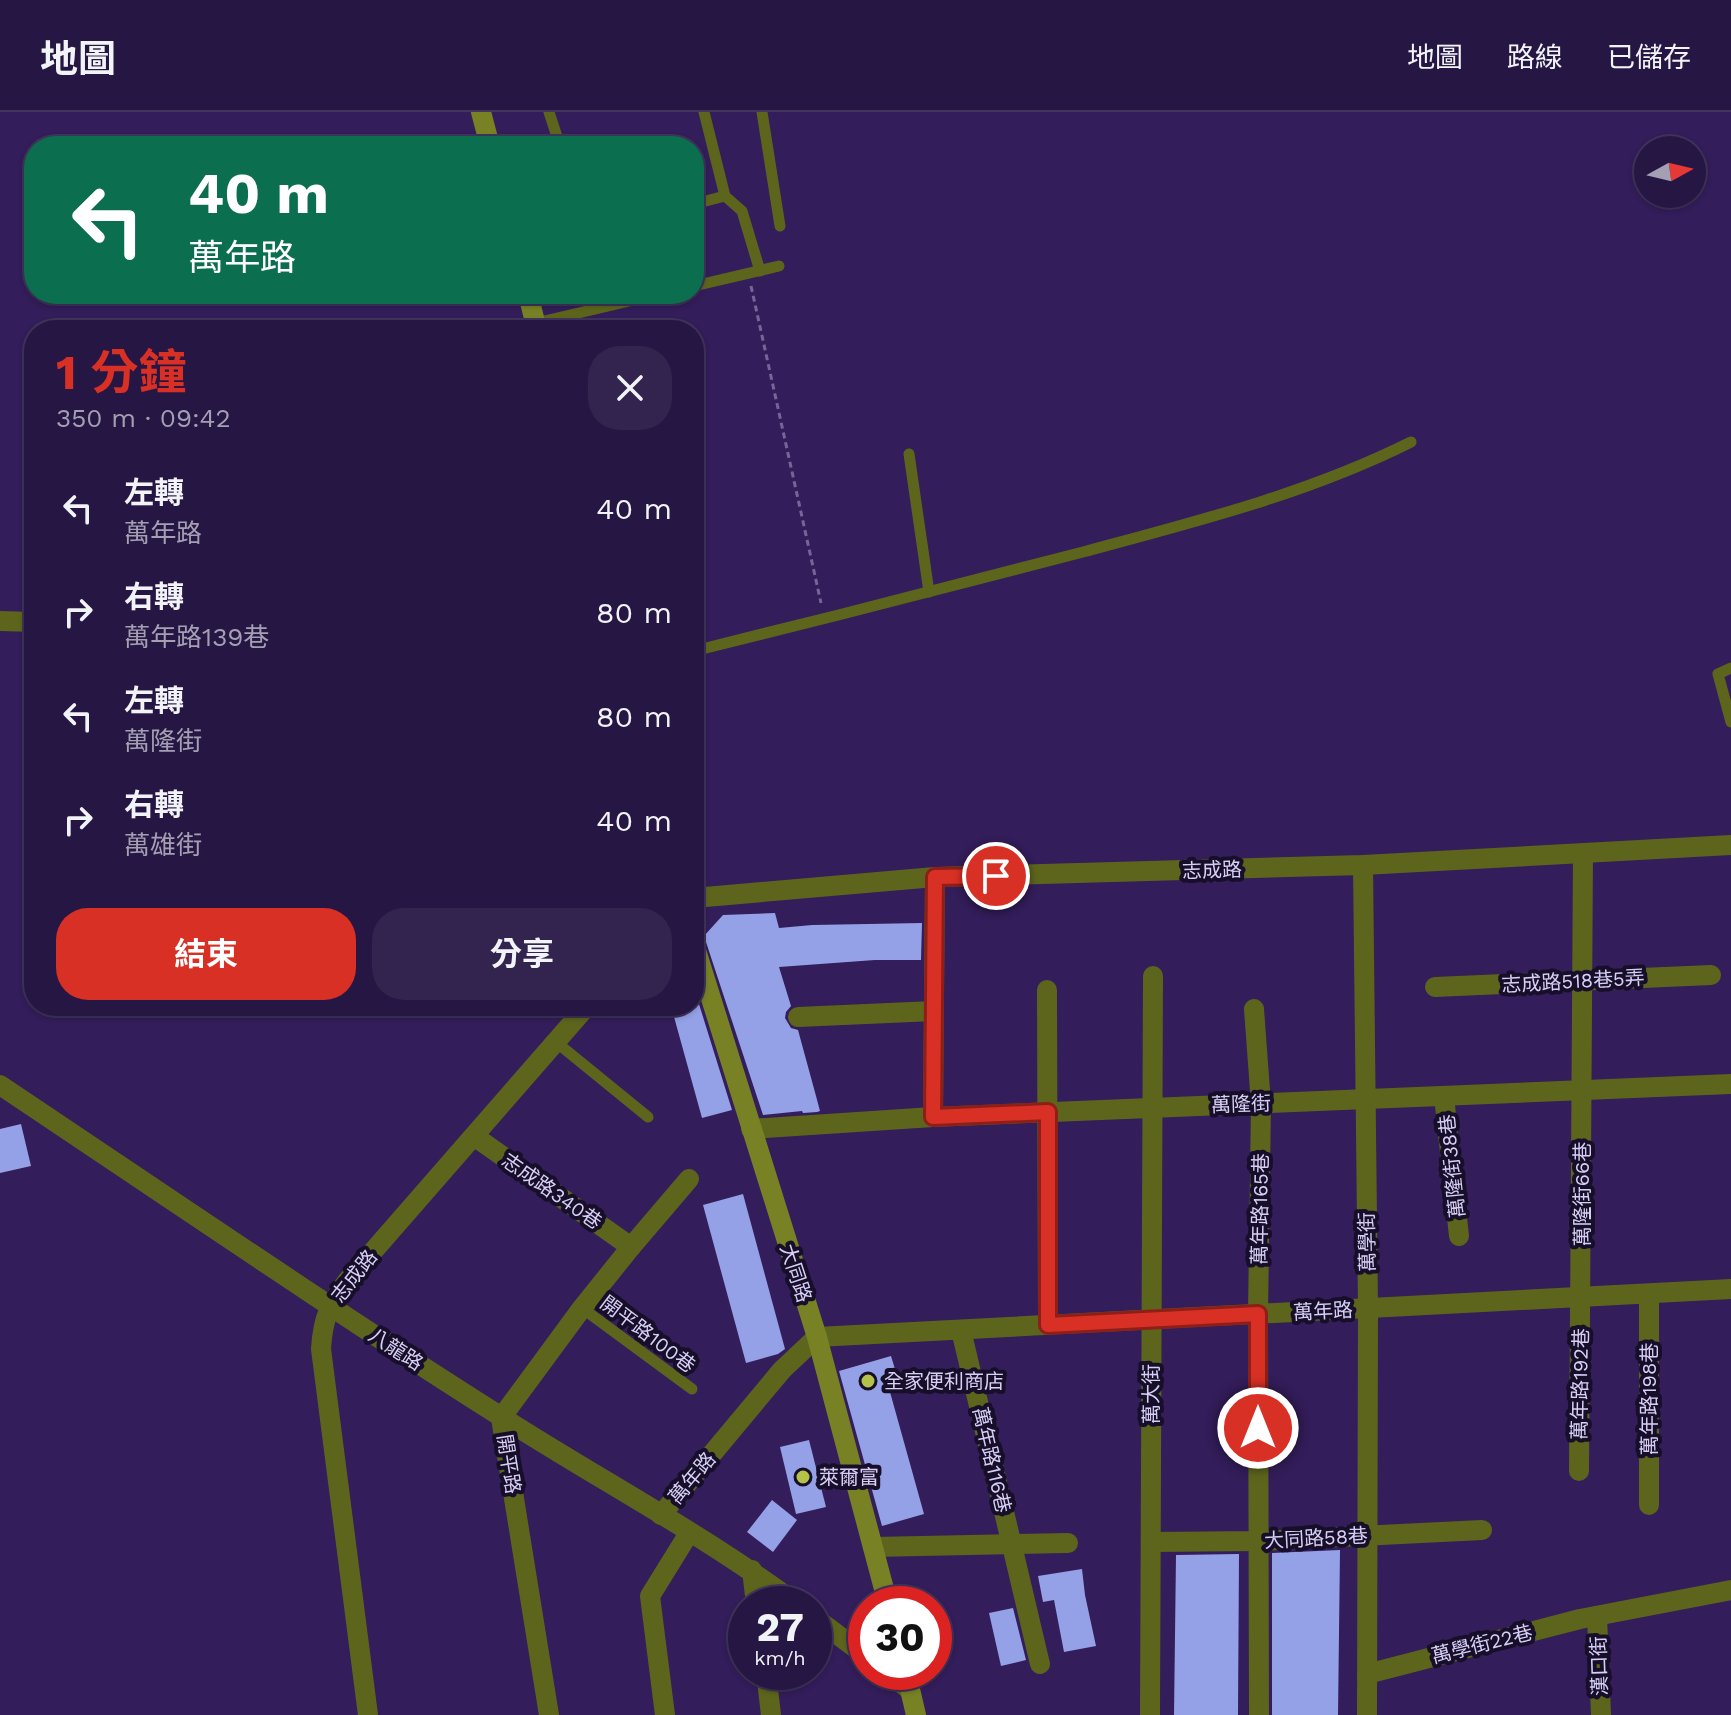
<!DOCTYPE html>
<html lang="zh-TW">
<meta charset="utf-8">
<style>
:root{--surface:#261644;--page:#32234f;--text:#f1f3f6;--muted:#a49fb2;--line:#42355d;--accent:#d93025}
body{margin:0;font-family:"Work Sans","Noto Sans TC",sans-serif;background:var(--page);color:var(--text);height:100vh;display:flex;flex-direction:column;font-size:30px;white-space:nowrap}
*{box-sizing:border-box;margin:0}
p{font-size:26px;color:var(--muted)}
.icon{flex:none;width:44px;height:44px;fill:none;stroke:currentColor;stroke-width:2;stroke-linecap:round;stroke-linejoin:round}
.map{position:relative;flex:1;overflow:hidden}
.panel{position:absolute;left:24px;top:208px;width:680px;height:696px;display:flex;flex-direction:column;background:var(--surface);border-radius:32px;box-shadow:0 2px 6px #0004,0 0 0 2px var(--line)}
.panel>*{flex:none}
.guide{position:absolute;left:24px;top:24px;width:680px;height:168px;border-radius:32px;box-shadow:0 2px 6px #0004,0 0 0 2px var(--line);background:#0b6e4f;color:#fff;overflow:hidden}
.needle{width:52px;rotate:82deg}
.tools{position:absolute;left:1634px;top:24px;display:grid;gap:16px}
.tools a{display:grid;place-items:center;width:72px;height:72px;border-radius:50%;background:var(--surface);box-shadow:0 2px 6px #0004,0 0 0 2px var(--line);font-size:40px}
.speed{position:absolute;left:728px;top:1474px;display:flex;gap:16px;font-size:40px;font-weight:700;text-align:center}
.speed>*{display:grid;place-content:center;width:104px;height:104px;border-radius:50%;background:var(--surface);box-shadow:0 2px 6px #0004,0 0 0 2px var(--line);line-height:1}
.speed small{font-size:20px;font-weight:400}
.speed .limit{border:12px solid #d22;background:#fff;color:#111}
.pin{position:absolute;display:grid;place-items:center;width:68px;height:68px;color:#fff;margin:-34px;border:4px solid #fff;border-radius:50%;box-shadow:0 2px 8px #0007}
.me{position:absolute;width:88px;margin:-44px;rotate:0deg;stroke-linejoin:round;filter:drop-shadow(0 0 6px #0008)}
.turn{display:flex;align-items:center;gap:28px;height:168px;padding:0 32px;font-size:36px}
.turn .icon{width:104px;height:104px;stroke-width:2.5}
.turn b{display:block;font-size:56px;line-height:68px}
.round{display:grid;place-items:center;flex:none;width:84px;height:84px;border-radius:32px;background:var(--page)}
.overview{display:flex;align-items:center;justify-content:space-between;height:136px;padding:0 32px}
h1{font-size:48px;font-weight:700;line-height:60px;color:var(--accent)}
.cta{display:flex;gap:16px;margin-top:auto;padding:16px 32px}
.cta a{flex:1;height:92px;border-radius:32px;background:var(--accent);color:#fff;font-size:32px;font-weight:700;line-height:92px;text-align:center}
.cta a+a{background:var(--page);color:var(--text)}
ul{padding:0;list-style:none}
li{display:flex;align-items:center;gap:24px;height:104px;padding:0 32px}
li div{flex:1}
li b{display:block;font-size:30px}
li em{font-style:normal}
header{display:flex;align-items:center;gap:48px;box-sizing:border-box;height:112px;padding:0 40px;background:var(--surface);border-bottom:2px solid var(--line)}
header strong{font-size:38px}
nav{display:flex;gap:44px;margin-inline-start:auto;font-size:28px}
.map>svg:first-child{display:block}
.building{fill:#94a1e7}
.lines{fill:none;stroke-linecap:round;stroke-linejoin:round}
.path{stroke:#766598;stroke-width:3;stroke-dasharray:6 4;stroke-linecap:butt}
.service{stroke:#5d651c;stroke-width:11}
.minor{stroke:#5d651c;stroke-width:20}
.secondary{stroke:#788225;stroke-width:20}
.route-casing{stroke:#8d1f18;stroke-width:20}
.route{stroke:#d93025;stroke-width:14}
.poi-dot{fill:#b4c24a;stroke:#170f2a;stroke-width:3}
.labels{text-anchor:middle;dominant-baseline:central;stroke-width:8;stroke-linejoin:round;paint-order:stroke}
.street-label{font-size:20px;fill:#d7cff4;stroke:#170f2a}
.poi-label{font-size:20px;fill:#d7cff4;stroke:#170f2a;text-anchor:start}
</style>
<header>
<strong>地圖</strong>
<nav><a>地圖</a><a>路線</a><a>已儲存</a></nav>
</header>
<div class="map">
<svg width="1731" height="1603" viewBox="0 0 1731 1603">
<rect width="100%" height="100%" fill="#331d5a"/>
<g class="building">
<path d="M775,801L779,816L812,813L922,811L921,848H875L779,855L791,894L786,900L785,906L791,916L798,918L816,984L820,999L817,1000L803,1001L802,999L763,1003L704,824L723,803Z"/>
<path d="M694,876L732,998L702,1006L671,894H694Z"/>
<path d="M21,1012L31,1054L0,1061V1017Z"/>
<path d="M743,1082L785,1237L778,1242L746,1251L703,1093Z"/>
<path d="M891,1244L901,1277L890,1280L924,1402L882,1414L839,1259Z"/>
<path d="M809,1328L826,1395L796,1402L780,1335Z"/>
<path d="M772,1388L797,1408L773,1440L747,1420Z"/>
<path d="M1340,1438L1338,1603H1272V1441Z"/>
<path d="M1239,1442L1238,1603H1174L1176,1443Z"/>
<path d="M1082,1457L1085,1483L1096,1534L1064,1540L1054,1488L1043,1490L1038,1464Z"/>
<path d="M1013,1496L1026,1548L1001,1554L989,1501Z"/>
</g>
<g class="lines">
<path class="path" d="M751,174L821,491"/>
<g class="service">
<path d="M549,0L560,34"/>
<path d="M762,0L780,114"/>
<path d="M725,84L742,99L760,159"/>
<path d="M694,92L725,84L704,0"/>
<path d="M694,174L779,154"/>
<path d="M536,211L659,182"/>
<path d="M909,342L929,480"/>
<path d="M694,539C824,507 953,474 1083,440C1194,410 1307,382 1411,330"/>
<path d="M1731,556L1718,562L1731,610"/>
<path d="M556,930L648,1005"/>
<path d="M582,1196L692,1277"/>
</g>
<g class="minor">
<path d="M0,509L34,510"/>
<path d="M1363,753L1368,1197L1367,1603"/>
<path d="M694,786L935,765L1363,753L1731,733"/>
<path d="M1435,875L1711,863"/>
<path d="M1047,878L1048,1213"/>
<path d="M1254,897L1261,992L1258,1202L1259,1603"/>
<path d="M798,905L934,899"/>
<path d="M0,973C166,1084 331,1197 500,1304C598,1367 703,1422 797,1492"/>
<path d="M1444,984L1459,1124"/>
<path d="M933,1005L935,765"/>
<path d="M751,1017L933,1005L1731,972"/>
<path d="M474,1024L631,1135"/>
<path d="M1649,1182V1393"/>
<path d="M961,1218L1040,1552"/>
<path d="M1579,1359L1583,742"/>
<path d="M661,1403L782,1258L817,1225L1731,1177"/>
<path d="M1151,1430L1258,1429L1482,1418"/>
<path d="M873,1435L1068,1431"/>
<path d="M752,1458L756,1492"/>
<path d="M1597,1504L1601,1603"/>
<path d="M814,1505L866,1544"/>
<path d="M766,1560L771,1603"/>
<path d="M887,1560L910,1578"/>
<path d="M1367,1562L1580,1507L1731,1478"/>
<path d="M368,1603L321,1237C323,1205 329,1194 348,1168L587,894"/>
<path d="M549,1603L501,1306L582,1196L631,1135L689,1067"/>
<path d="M665,1603L650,1484L689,1421"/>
<path d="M1150,1603L1153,864"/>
</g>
<g class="secondary">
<path d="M481,0L490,34"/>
<path d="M528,182L537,218"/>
<path d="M694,832L817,1225L888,1492"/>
<path d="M906,1560L916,1603"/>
</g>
</g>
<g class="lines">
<g class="route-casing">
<path id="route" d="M996,764L935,765L933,1005L1048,1000V1213L1258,1202V1316"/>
</g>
<use href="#route" class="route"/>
</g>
<g class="poi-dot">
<circle cx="868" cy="1269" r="8"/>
<circle cx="803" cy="1365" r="8"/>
</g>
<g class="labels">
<g class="street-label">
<text transform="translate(1212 758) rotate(-2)">志成路</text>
<text transform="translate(1573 869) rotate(-3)">志成路518巷5弄</text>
<text transform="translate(1241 992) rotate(-2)">萬隆街</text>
<text transform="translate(1452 1054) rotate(-96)">萬隆街38巷</text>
<text transform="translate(552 1079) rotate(35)">志成路340巷</text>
<text transform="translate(1582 1082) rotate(-90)">萬隆街66巷</text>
<text transform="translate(1260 1097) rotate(-89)">萬年路165巷</text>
<text transform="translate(1367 1130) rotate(-91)">萬學街</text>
<text transform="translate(796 1161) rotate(72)">大同路</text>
<text transform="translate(354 1164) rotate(-52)">志成路</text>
<text transform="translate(1323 1199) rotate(-3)">萬年路</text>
<text transform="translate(648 1222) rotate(37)">開平路100巷</text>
<text transform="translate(396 1237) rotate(33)">八龍路</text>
<text transform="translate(1580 1272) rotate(-89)">萬年路192巷</text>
<text transform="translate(1151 1282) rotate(-90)">萬大街</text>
<text transform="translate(1649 1287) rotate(-90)">萬年路198巷</text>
<text transform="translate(992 1348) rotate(77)">萬年路116巷</text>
<text transform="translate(509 1352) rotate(81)">開平路</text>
<text transform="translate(692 1366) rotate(-50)">萬年路</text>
<text transform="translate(1316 1426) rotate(-3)">大同路58巷</text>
<text transform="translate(1482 1532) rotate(-14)">萬學街22巷</text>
<text transform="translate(1599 1554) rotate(-92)">漢口街</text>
</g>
<g class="poi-label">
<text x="884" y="1269">全家便利商店</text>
<text x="819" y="1365">萊爾富</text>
</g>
</g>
</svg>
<div class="tools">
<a><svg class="needle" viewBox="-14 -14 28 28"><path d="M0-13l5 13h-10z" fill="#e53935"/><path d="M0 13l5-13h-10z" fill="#a49fb2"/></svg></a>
</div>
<div class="speed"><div>27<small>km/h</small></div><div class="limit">30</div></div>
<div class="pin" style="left:996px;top:764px;background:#d93025"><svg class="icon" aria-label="arrive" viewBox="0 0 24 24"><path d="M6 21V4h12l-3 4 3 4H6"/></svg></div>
<svg class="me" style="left:1258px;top:1316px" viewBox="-20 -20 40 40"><circle r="17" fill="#d93025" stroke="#fff" stroke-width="3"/><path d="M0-11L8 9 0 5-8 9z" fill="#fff"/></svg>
<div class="guide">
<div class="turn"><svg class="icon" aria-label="left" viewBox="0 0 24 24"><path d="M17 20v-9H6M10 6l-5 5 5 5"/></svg><div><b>40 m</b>萬年路</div></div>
</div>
<section class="panel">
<div class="overview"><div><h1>1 分鐘</h1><p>350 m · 09:42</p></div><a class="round"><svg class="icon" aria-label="close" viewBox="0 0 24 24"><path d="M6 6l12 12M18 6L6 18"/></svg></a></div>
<ul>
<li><svg class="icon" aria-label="left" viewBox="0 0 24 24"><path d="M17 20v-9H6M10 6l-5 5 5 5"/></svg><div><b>左轉</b><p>萬年路</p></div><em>40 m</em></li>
<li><svg class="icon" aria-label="right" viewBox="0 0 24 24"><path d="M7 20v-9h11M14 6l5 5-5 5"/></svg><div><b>右轉</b><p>萬年路139巷</p></div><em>80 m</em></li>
<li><svg class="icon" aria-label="left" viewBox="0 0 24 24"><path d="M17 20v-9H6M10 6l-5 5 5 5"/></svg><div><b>左轉</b><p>萬隆街</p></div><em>80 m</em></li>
<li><svg class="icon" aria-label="right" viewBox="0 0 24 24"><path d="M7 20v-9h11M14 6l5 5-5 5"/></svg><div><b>右轉</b><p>萬雄街</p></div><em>40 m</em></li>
</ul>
<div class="cta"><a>結束</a><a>分享</a></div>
</section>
</div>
